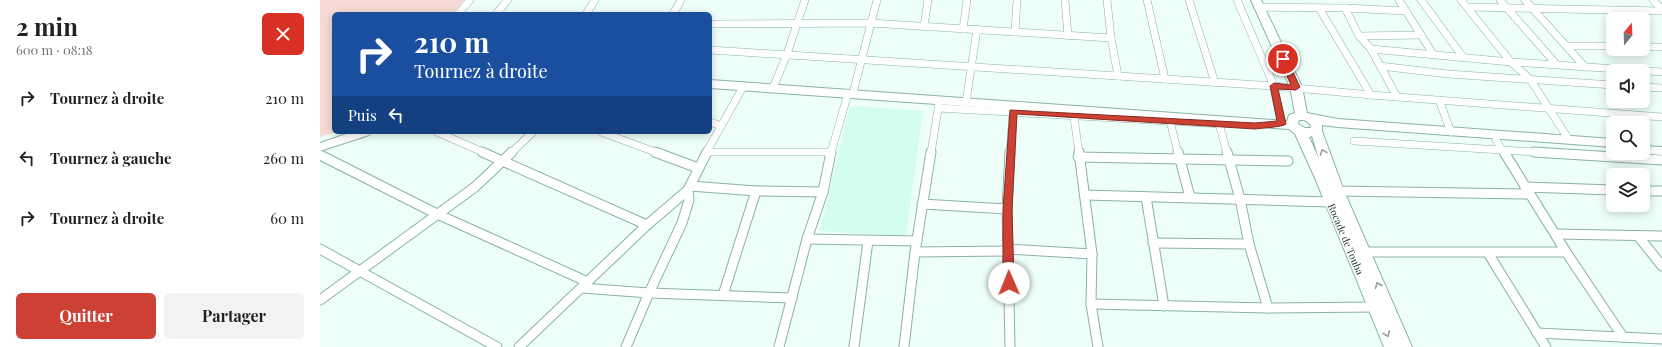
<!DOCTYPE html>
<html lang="fr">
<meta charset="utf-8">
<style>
:root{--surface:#fff;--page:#f2f2f2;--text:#202124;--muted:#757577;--accent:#cd4034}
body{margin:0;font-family:"Playfair Display",serif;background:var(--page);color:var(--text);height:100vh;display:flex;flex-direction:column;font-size:15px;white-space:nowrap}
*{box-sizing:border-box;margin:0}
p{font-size:13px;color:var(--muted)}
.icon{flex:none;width:22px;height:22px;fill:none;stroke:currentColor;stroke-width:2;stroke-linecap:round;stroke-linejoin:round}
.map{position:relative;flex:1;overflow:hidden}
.details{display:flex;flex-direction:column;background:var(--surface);width:320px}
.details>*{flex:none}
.banner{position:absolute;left:12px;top:12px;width:380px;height:122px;border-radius:6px;box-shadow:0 2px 10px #0003;background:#1a4fa0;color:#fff;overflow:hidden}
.needle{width:26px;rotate:19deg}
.buttons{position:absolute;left:1286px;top:12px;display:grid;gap:8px}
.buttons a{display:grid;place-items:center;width:44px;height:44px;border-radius:6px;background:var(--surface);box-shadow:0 2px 10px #0003;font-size:20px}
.pin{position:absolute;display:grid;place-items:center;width:34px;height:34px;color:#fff;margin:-17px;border:2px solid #fff;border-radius:50%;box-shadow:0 1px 4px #0007}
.me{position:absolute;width:44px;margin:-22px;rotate:359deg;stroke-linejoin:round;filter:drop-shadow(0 0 3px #0008)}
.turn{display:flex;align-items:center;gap:14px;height:84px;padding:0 16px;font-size:18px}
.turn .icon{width:52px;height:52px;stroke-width:2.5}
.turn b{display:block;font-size:28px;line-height:34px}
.then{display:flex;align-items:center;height:38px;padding:0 16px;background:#0003;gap:8px;font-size:15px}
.round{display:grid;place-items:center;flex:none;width:42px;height:42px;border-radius:6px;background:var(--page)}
.overview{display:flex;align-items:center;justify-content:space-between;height:68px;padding:0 16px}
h1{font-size:24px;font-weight:700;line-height:30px}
.button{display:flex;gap:8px;margin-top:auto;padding:8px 16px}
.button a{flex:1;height:46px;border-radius:6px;background:var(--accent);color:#fff;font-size:16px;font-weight:700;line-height:46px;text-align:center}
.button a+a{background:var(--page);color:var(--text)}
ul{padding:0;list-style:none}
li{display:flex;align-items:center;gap:12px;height:60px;padding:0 16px}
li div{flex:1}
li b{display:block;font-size:15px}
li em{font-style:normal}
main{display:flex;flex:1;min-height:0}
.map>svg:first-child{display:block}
.built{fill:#d2fdef}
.green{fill:#f7dad6}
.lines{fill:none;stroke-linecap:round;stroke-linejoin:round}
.street-far1-casing{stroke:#89b3a6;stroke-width:8}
.street-casing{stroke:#89b3a6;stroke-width:11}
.primary-casing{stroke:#89b3a6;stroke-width:2}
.street-far1{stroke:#fff;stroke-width:7}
.street{stroke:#fff;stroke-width:9}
.primary{fill:#fff;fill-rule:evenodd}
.oneway{stroke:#989f9d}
.route{fill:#cd4034;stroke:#852a22}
.labels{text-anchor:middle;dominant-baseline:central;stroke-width:3;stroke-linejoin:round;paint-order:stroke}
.street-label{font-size:10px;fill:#192a25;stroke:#fff}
</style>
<main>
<section class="details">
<div class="overview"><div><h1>2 min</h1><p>600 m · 08:18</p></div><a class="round" style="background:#d93025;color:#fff"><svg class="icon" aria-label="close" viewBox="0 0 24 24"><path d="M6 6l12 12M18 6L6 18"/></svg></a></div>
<ul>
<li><svg class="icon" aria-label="right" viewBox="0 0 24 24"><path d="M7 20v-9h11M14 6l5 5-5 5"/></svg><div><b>Tournez à droite</b></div><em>210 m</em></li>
<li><svg class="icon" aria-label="left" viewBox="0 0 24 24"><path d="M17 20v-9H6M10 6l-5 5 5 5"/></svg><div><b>Tournez à gauche</b></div><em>260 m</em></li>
<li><svg class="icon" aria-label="right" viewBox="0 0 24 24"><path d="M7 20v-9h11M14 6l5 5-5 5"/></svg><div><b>Tournez à droite</b></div><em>60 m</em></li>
</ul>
<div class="button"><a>Quitter</a><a>Partager</a></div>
</section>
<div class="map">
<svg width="1342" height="347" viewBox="0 0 1342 347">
<rect width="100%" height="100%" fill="#edfff8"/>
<path class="built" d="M530,106L603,111L586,236L500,231Z"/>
<path class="green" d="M0,0H144L132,14H14L15,132L0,137Z"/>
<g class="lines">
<g class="street-far1-casing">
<g id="street-far1">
<path d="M745,0L748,36"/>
<path d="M787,0L791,38L798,76"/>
<path d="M827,0L845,79"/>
<path d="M869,0L895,83"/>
<path d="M917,0L954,86L962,124"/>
<path d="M1079,0L1113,54"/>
<path d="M1101,0L1143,57"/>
<path d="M1141,0L1191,62L1210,79L1249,140"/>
<path d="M1180,0L1236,64"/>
<path d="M1205,0L1265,67"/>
<path d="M1333,0L1342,9"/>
<path d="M939,7L1025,8L1086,11"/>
<path d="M1147,7L1342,11"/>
<path d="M999,8L1051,95"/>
<path d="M1025,8L1039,36L1051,49L1077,97"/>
<path d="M138,14L150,0"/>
<path d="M176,14L188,0"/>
<path d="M266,14L275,0"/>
<path d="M353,14L361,0"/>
<path d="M390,24L550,23L791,38"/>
<path d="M604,26L608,0"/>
<path d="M643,29L647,0"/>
<path d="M695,32L697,0"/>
<path d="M1039,36L1101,35"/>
<path d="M1247,46H1293"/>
<path d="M1323,47H1342"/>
<path d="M1051,49L1191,62L1342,72"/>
<path d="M390,50L954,86L1051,95L1342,117"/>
<path d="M1060,66L1128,74L1293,85"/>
<path d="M1323,87L1342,88"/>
<path d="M453,88L467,54L485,0"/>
<path d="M533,93L557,0"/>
<path d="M1119,100L1131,132"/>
<path d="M646,102L657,29"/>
<path d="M618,108L903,124"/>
<path d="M753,110L759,153"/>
<path d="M898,120L907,153"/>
<path d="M850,121L858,153"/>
<path d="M390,122L401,126"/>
<path d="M117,132L165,153"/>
<path d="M281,132L338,153"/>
<path d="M1176,140L1184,153"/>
<path d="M1034,141L1231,153"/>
<path d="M388,152H511"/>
<path d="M191,153L213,132"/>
<path d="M386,153L423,87"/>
<path d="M511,153L528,93"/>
<path d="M611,153L619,103"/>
<path d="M690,153L693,111"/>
</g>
</g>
<g class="street-casing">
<g id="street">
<path d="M162,152L327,225"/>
<path d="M335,152L378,168"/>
<path d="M759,152L772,254L771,304L778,347"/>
<path d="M858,152L870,197"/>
<path d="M907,152L920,199L929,244L948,308"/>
<path d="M1184,152L1246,252L1303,337"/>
<path d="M1214,152L1342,160"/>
<path d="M0,155L117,214L268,282"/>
<path d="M758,157L968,161"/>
<path d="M370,186L436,191L503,192"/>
<path d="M1205,187L1293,190"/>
<path d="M1017,191L1210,194"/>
<path d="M1323,191H1342"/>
<path d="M765,195L1011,202"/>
<path d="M826,197L844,306"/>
<path d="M602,204L687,209"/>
<path d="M1236,234L1342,236"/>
<path d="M1318,236L1342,266"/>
<path d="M487,239L597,241"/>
<path d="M833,243L929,244"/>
<path d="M0,249L177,347"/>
<path d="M687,249L772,254"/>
<path d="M595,252L688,251"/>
<path d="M1044,252H1246"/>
<path d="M1168,253L1226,347"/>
<path d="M262,288L329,293L472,298"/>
<path d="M403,295L436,191"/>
<path d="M0,300L155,187L192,152"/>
<path d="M771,304L948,308L1055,307"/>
<path d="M1217,333L1342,339"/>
<path d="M199,347L327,225L368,190"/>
<path d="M306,347L329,293L362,223L369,200L368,190L387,152"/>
<path d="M459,347L487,239L503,192L511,152"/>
<path d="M534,347L548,241"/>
<path d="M584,347L595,252L611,152"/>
<path d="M690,347L687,209L690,152"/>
</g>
</g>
<g class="primary-casing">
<g id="primary">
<path d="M931,0H941L982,87L987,113L1018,119L1293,139V147L1018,127L1002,125V131L1024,191L1092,347H1064L995,178L975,134L969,129L390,88V80L967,121L969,115L975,113L970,87ZM979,120H984L990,124L991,128H985L978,124ZM992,136L999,159L989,137Z"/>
<path d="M32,132H51L49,135L0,151V143Z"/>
<path d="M1323,146L1342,147V155L1319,153H1323Z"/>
</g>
</g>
<use href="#street-far1" class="street-far1"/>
<use href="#street" class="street"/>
<use href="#primary" class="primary"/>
</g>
<defs><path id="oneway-chevron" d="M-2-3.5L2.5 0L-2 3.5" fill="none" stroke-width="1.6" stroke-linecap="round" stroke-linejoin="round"/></defs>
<g class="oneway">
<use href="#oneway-chevron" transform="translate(1003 152) rotate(-111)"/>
<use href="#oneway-chevron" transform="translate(1058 285) rotate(-113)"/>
<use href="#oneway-chevron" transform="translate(1067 334) rotate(67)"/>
</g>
<path class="route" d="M960,57H966L967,59L980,87L976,90L958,89L966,124C963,127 942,128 935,129L697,114L692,209L694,283L692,286L689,288L685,286L683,283V209L690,110L935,123L957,121L950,86L954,83L971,85L959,59Z"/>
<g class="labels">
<g class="street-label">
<text transform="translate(1026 239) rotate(67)">Rocade de Touba</text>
</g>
</g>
</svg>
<div class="buttons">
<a><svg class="needle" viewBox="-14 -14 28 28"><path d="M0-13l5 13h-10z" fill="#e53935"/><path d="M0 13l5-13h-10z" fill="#757577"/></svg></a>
<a><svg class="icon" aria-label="sound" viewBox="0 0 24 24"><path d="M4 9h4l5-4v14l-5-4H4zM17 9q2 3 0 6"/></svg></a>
<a><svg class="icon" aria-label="search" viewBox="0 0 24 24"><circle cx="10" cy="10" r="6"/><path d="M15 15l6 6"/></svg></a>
<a><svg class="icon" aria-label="layers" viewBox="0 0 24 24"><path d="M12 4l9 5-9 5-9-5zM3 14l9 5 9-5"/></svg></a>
</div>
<div class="pin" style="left:963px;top:59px;background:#d93025"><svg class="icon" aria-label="arrive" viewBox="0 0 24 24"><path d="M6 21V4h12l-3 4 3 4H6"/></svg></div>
<svg class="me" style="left:689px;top:283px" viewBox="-20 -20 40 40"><circle r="19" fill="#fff"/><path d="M0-13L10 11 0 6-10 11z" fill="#cd4034"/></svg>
<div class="banner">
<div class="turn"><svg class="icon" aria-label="right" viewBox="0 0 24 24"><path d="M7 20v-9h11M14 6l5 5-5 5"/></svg><div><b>210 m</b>Tournez à droite</div></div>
<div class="then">Puis<svg class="icon" aria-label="left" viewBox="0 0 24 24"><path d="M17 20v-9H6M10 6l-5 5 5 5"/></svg></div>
</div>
</div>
</main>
